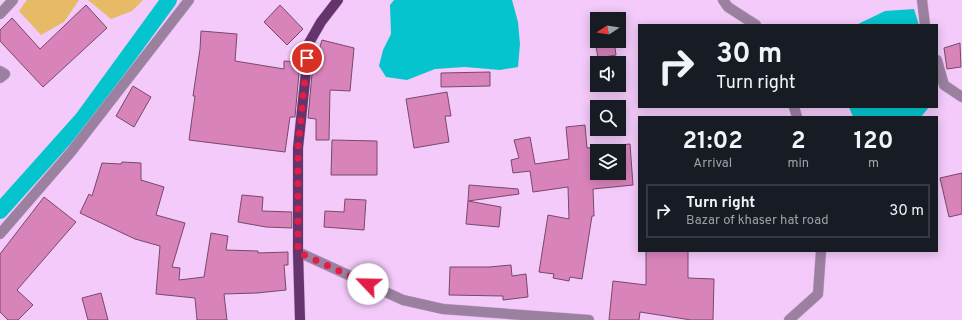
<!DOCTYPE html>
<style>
:root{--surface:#171b24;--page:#242831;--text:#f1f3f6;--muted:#9ea1a6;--line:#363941}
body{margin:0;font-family:Overpass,sans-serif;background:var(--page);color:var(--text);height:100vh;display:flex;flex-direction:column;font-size:15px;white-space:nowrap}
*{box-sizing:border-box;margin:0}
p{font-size:13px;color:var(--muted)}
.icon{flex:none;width:22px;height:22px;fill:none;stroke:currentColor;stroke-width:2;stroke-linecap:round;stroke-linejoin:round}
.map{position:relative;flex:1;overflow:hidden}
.panel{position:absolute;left:638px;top:116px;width:300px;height:136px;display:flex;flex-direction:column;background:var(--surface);border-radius:0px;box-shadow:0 2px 10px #0003}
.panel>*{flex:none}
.banner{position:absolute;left:638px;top:24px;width:300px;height:84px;border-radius:0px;box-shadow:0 2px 10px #0003;background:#171b24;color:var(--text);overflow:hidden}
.needle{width:26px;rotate:258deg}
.buttons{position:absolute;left:590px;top:12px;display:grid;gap:8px}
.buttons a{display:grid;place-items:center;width:36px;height:36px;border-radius:0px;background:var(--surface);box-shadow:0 2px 10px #0003;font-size:20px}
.pin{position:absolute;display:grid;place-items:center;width:34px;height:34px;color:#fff;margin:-17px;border:2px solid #fff;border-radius:50%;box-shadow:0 1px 4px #0007}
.me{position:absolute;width:44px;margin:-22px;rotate:294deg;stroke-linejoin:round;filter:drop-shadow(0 0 3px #0008)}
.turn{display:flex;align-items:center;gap:14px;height:84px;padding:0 12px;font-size:18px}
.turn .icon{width:52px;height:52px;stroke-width:2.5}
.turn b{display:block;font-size:28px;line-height:34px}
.eta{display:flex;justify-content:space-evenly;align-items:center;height:68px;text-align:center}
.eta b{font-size:24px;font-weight:700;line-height:28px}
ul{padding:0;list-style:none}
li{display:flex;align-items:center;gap:12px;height:54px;margin:0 8px 6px;padding:0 4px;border:2px solid var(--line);border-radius:0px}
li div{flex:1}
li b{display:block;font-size:15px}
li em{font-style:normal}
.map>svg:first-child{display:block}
.green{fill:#e7ba66}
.water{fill:#06c4ce}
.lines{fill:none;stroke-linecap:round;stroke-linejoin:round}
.canal{stroke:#06c4ce;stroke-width:16}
.building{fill:#d983bb;stroke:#784967;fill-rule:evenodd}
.minor-casing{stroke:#cfabd5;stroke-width:11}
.major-casing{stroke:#cfabd5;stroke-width:11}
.minor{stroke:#9b80a0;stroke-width:10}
.major{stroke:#65346d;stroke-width:10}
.route{stroke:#e11d48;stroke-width:7;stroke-dasharray:0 12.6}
</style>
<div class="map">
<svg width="962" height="320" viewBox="0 0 962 320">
<rect width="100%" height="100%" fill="#f3cafa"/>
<g class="green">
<path d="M27,0H79L64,22L41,35L19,11Z"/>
<path d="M88,0H143L132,11L111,19Z"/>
</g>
<g class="water">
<path d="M394,0H512L518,22L520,44L518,67L500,70L465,67L435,69L407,80L386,77L379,66L383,50L391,34L390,5Z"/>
<path d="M914,9L919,25H856L885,11Z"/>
<path d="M849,107H929L921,117H853Z"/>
</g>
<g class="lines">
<path class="canal" d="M0,211L83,118L169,0"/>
</g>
<g class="building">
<path d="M86,5L107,28L43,87L0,41V30L12,18L40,49Z"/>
<path d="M280,5L303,29L287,45L264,22Z"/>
<path d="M201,31L237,34L235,61L284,69V61L300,62L295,117H290L285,152L189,140L195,96H193L200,49Z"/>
<path d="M322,40L354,48L350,91L330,90L329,140H316V119L308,118L313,63H315Z"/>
<path d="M595,41H614L616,55L598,58Z"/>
<path d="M960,43L961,67L947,69L944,48Z"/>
<path d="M490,72V86L441,87V73Z"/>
<path d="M133,86L151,97L134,127L116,116Z"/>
<path d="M447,92L451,116H445L449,142L414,148L406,99Z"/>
<path d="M585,125L587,148L630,144L633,185L593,189L594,216H592L582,279L570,277L569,281L553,278L554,274L539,272L548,215L569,219L568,187L533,192L530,171L513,173L511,160L519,158L514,140L530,137L535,164L569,159L566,127ZM597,151H619V173H597Z"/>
<path d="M332,140L377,141V175H331Z"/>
<path d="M122,162L141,163V180L164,187L156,215L185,223L172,267L180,268L179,280L204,277L211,233L228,236L226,250L258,251V253L288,252V265H284L286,290L257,293L224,294L227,320H197L195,298L156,294L160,246L135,239L80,213L89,194L92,196L102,163L121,164Z"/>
<path d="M962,173V214L949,217L940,178Z"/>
<path d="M469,185L518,189L519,194L468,201Z"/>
<path d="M242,195L263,197L262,211L292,212V228L266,227L238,222Z"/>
<path d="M44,197L76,222L17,290L33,305L18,320H8L0,312V254Z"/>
<path d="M345,199L366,200L364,230L324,227L325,211L344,212Z"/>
<path d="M468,201L501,207L499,227L466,224Z"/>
<path d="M646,251H688V278L714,279L713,320H691L640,312L639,320H609L613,281L646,285Z"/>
<path d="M511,265L512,276L526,274L528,297L503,300V296L449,295L450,267H489Z"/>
<path d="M101,293L108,320H88L82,298Z"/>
</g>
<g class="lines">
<g class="minor-casing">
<g id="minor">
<path d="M723,0L728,7L756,25"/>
<path d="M922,0L925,25"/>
<path d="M0,14L13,0"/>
<path d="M937,60L944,85L962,97"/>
<path d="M0,71L5,74L0,78"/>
<path d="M794,107L797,117"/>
<path d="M0,234L71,152L189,0"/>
<path d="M298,252L403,300L443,309L589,320"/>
<path d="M789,320L818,294L821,251"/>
</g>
</g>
<g class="major-casing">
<path id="major" d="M300,320L298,252V148L309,43L321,22L338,0"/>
</g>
<use href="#minor" class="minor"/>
<use href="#major" class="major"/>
</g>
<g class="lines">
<path class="route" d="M307,58L298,148V252L368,284"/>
</g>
</svg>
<div class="buttons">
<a><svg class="needle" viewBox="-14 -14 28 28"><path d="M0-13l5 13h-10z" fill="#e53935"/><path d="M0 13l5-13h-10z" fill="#9ea1a6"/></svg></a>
<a><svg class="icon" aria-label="sound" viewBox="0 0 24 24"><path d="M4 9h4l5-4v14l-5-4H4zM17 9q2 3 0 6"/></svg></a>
<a><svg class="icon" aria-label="search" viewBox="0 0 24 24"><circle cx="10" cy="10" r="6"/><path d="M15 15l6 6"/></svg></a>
<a><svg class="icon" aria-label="layers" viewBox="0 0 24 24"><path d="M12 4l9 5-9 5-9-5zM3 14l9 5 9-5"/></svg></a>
</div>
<div class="pin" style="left:307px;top:58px;background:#d93025"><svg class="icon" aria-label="arrive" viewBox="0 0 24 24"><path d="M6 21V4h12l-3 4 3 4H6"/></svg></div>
<svg class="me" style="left:368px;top:284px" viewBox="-20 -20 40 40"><circle r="19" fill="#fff"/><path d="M0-13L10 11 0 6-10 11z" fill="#e11d48"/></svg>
<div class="banner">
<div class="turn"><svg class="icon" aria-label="right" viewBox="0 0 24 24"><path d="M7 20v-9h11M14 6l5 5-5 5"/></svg><div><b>30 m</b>Turn right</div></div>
</div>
<section class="panel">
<div class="eta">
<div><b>21:02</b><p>Arrival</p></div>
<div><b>2</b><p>min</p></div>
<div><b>120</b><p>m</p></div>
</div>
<ul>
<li><svg class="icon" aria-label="right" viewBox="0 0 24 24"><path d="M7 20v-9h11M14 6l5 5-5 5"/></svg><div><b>Turn right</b><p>Bazar of khaser hat road</p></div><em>30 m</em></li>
</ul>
</section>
</div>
